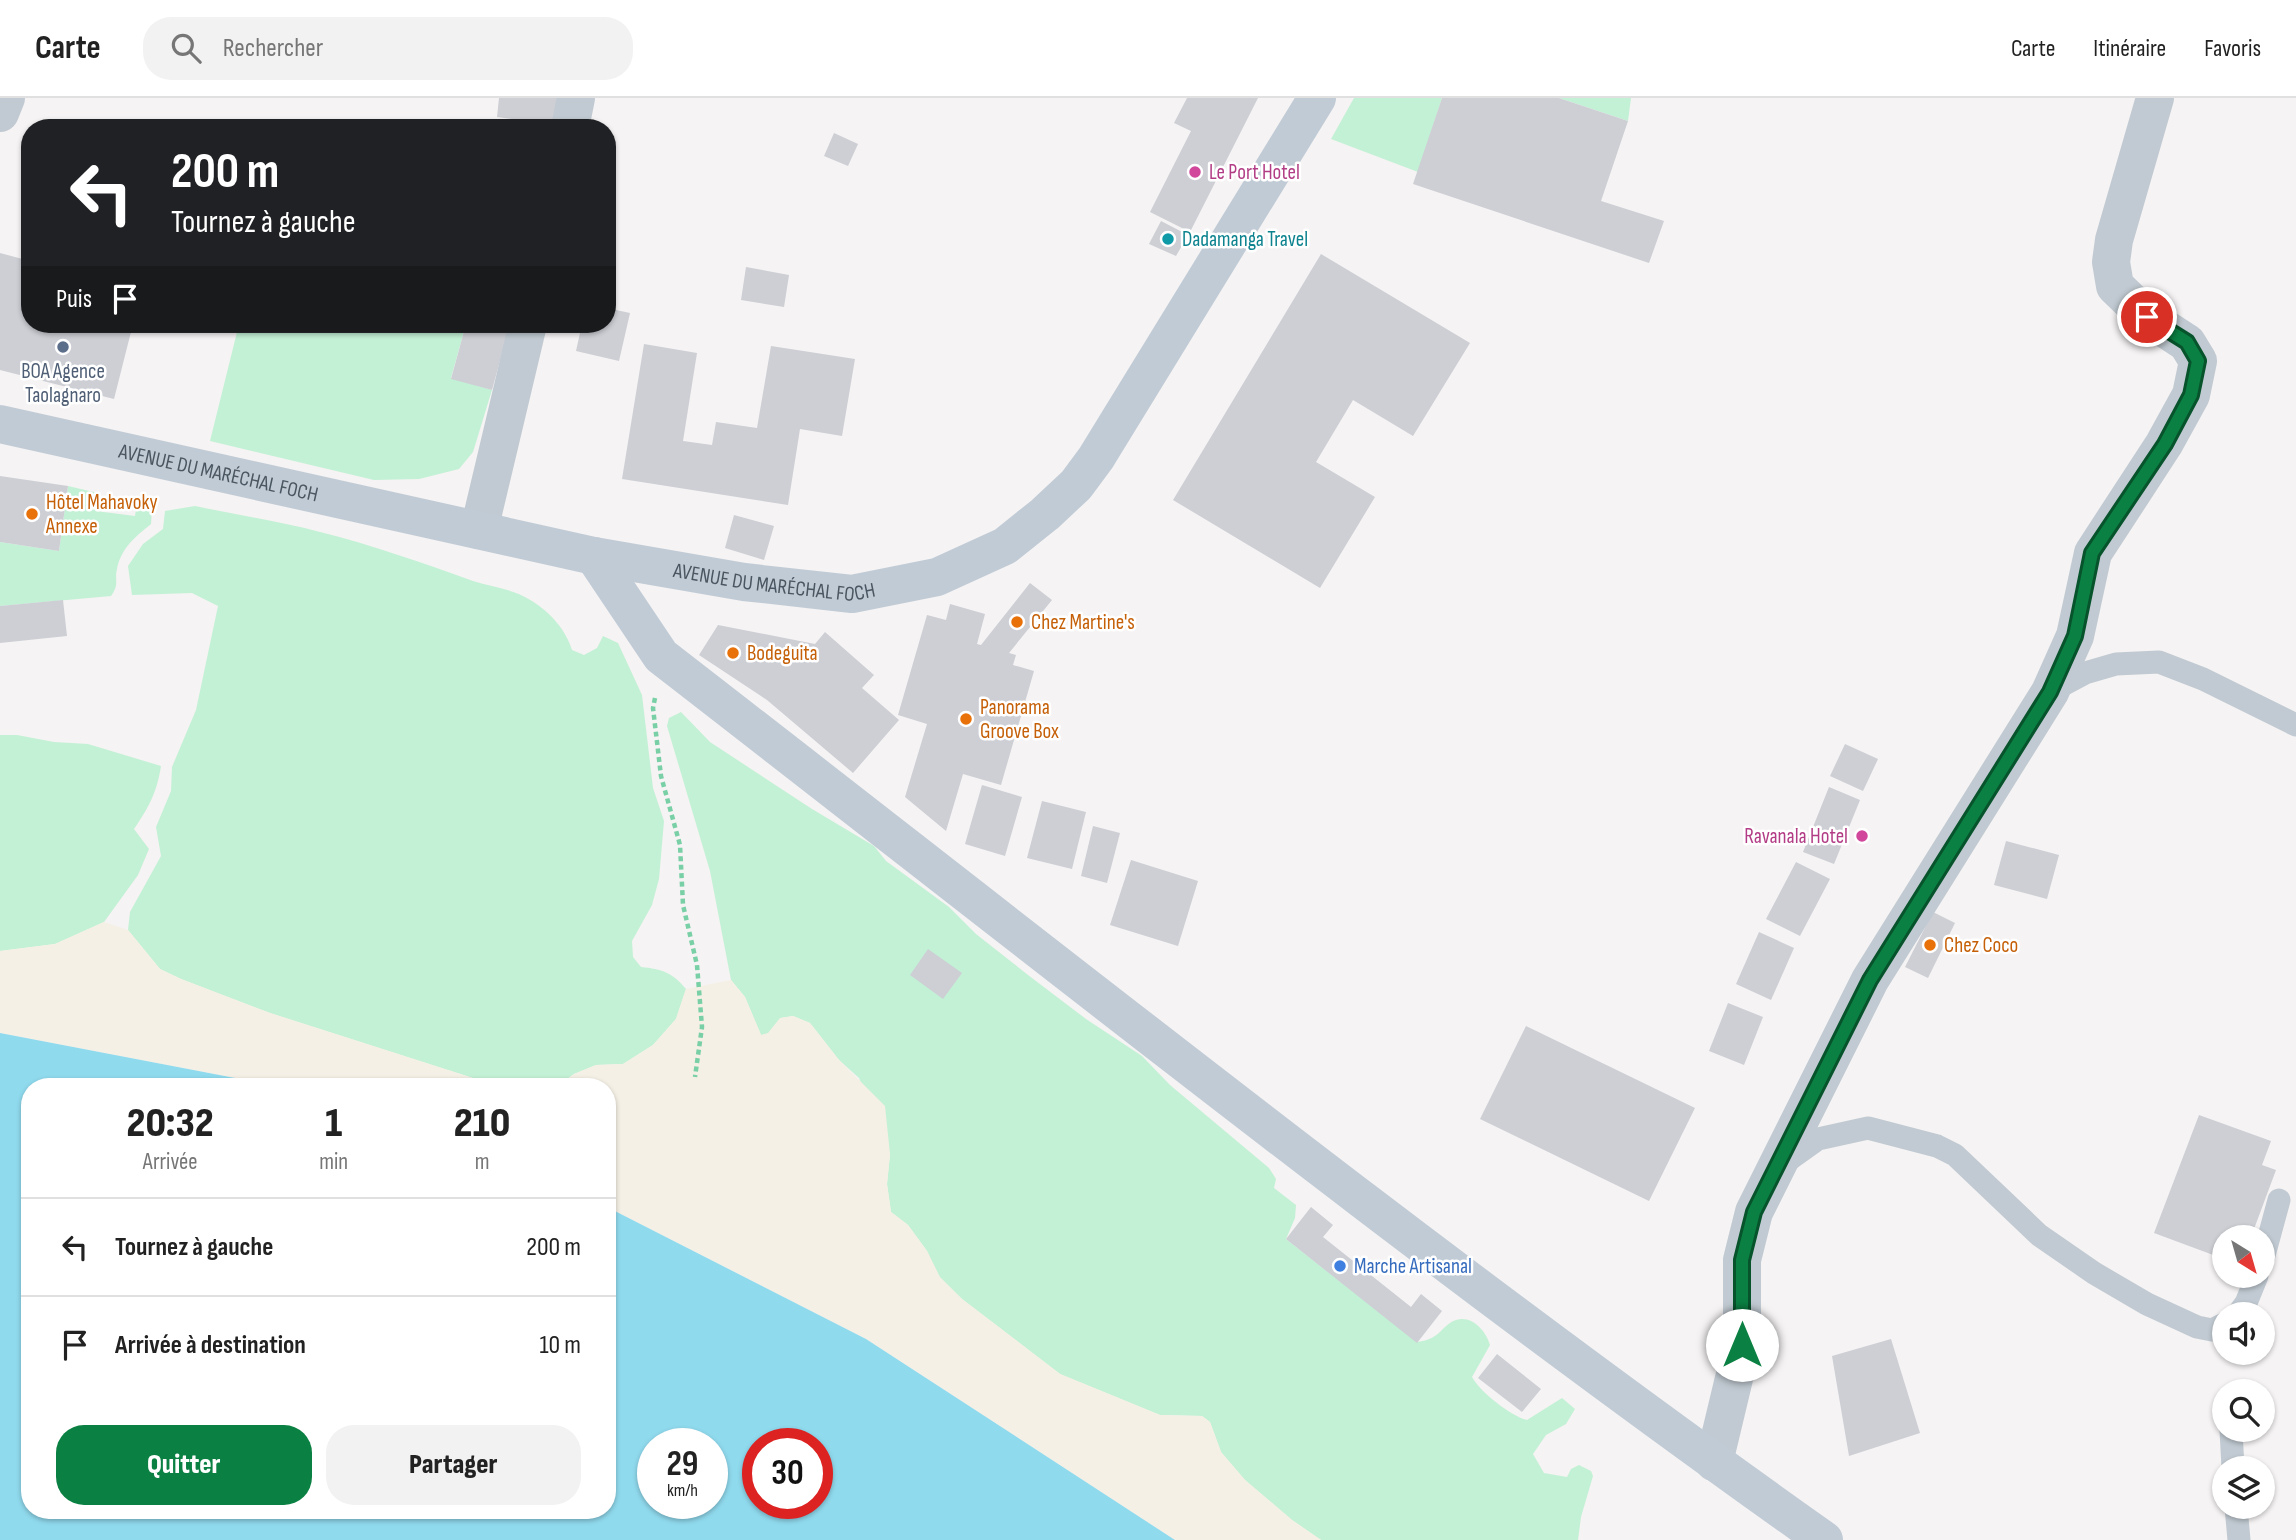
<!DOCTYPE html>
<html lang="fr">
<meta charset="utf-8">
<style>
:root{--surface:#fff;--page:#f2f2f2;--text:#222;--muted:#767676;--line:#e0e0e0;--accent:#0b8043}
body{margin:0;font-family:"Sofia Sans Condensed",sans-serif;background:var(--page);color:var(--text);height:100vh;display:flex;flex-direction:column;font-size:26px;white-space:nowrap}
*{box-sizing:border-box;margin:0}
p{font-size:23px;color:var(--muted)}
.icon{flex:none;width:38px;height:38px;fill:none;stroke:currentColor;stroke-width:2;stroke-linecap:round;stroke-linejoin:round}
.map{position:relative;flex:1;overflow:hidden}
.drawer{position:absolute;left:21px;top:980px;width:595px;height:441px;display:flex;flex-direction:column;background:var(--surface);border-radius:28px;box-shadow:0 2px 5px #0004}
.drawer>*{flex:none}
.top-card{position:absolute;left:21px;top:21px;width:595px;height:214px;border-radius:28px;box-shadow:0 2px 5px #0004;background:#202124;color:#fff;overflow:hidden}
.needle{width:46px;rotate:143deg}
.controls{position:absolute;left:2212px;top:1127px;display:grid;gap:14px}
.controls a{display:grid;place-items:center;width:63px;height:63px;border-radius:50%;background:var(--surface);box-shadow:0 2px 5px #0004;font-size:35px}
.speed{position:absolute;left:637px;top:1330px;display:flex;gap:14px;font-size:35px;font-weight:700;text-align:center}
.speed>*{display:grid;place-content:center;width:91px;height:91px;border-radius:50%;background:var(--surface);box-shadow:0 2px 5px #0004;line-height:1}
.speed small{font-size:18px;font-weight:400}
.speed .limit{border:10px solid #d22;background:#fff;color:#111}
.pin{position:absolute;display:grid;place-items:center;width:60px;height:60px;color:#fff;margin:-30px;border:4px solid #fff;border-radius:50%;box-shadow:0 2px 7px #0007}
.me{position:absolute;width:77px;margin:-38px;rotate:0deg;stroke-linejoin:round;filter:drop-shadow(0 0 5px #0008)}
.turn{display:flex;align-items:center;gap:24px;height:147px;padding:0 35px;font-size:32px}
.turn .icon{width:91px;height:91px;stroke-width:2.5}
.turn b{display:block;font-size:49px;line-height:60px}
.then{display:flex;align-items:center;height:66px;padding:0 35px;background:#0003;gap:14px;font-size:26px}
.eta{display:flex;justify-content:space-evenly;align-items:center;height:119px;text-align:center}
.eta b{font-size:42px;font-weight:800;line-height:49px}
.button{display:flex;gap:14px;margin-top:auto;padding:14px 35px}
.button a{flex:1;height:80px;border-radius:28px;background:var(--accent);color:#fff;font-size:28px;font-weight:800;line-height:80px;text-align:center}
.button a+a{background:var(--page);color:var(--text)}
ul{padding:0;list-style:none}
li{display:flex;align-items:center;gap:21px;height:98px;padding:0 35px;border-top:2px solid var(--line)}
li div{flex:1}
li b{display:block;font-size:26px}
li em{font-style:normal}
header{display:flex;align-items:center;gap:42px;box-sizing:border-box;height:98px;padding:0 35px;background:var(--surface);border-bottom:2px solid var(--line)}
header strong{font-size:33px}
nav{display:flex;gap:38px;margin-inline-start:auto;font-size:24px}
.search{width:490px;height:63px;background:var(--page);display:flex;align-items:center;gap:18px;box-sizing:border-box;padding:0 24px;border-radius:28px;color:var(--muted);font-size:26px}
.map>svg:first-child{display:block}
.green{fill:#c3f1d5}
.sand{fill:#f5f0e5}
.water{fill:#90daee;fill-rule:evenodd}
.building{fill:#cdcfd5}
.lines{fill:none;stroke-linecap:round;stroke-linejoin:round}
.path{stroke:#7ad0a6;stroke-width:4.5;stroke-dasharray:5 3.5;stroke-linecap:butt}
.lane{stroke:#c1cad2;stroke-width:23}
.street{stroke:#c1cad2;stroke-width:38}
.secondary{stroke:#c1cbd6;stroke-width:38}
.route-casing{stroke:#07532c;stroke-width:18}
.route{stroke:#0b8043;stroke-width:12}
.hotel-dot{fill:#d1479c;stroke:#fff;stroke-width:2.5}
.culture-dot{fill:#0f9aa8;stroke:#fff;stroke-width:2.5}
.service-dot{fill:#5c6f8a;stroke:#fff;stroke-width:2.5}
.food-dot{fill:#e8710a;stroke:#fff;stroke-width:2.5}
.shop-dot{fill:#3f7fe0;stroke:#fff;stroke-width:2.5}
.labels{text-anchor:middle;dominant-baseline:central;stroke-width:5;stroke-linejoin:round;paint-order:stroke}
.hotel-label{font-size:21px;fill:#b23c85;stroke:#fff;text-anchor:start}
.culture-label{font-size:21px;fill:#0d838f;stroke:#fff;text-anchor:start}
.service-label{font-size:21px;fill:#4e5e75;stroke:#fff}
.street-label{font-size:21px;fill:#4a5661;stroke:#fff}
.food-label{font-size:21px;fill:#c56008;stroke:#fff;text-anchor:start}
.shop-label{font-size:21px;fill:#366cbe;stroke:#fff;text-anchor:start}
</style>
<header>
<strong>Carte</strong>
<div class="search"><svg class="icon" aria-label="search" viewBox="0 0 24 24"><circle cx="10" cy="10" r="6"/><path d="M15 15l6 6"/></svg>Rechercher</div>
<nav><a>Carte</a><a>Itinéraire</a><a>Favoris</a></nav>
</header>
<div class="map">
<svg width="2296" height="1442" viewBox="0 0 2296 1442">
<rect width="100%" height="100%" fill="#f5f3f3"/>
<g class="green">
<path d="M1354,0H1442L1418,74L1331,41Z"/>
<path d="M1559,0H1631L1628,23Z"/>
<path d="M239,226H466L451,280L492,292L473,354L459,371L419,381L374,382L210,343Z"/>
<path d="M68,388L98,395L96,413L135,418L137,404L152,411L151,426C135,439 121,450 117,471C114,483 120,485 111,498L0,508V444L59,453Z"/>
<path d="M195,408C237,417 279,423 320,434C372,447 423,465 473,483C494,490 512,490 532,503C550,514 566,532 572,552L584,557L597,550L603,538L618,545L642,597L653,690L664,723L659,781L652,807L632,843L633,859L641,869C662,871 673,875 686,891L676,921L653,947L623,966L596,967L574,976L556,989H501L270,915L181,881L160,871L128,832L130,814L161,758L156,729L171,693L172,669L196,612L218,508L192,495L132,497L128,468L143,446L163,431L165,413Z"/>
<path d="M681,614L710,644L812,711L874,748L886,763L949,809L976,836L1028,877L1086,921L1142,958L1170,987L1269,1070L1276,1081L1274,1090L1296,1107L1295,1120L1286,1141L1417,1244C1442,1241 1441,1227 1456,1222C1472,1217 1486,1233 1490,1247L1472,1279C1480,1294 1511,1318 1527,1322L1562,1300L1575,1311L1566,1326L1546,1337L1533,1356L1544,1375L1567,1379L1571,1371L1579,1367L1591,1373L1593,1378L1581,1419L1578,1442H1321L1292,1422L1245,1382L1221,1354L1210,1324L1202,1318L1160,1317L1060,1276L962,1201L939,1179L927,1153L908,1127L891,1114L887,1086L890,1056L859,980L839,962L810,925L793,918L781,920L768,936L761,937L745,899L731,882L710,773L667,628L669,620Z"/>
<path d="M0,637H17L54,644L88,646L161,668C157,694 149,709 134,731L149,751L138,777L104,824L55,846L0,853Z"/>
</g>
<g class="sand">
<path d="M104,824L128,832L160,871L181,881L270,915L501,989H282L0,935V853L55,846Z"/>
<path d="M731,882L745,899L761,937L768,935L780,920L793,918L810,925L839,962L885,1008L890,1056L887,1086L891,1114L908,1127L927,1153L940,1179L962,1201L1060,1276L1160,1317L1202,1318L1210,1324L1221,1354L1245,1382L1292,1422L1321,1442H1175L866,1241L607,1109V989H556L574,976L596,967L623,966L653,947L676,921L686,891Z"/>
</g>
<path class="water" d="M0,935L282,989H30V1412H607V1109L866,1241L1175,1442H0ZM653,1346H712V1405H653ZM758,1346H817V1405H758Z"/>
<g class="building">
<path d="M499,0H559L555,30H527L528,23L497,19Z"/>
<path d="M1187,0H1258L1190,134L1150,114L1191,33L1174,25Z"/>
<path d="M1442,0H1559L1628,23L1601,103L1664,123L1649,165L1413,86Z"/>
<path d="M834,35L858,46L848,68L824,58Z"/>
<path d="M1161,123L1188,137L1176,158L1149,146Z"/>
<path d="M0,155L30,163V226H133L114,301L0,272Z"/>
<path d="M1321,156L1470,245L1413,338L1353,302L1316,364L1375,399L1320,490L1173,402Z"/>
<path d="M746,169L789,177L784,209L741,202Z"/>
<path d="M607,210L630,215L619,263L576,253L582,226H607Z"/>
<path d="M466,226H510L492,292L451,281Z"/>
<path d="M644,246L697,255L683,343L712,347L716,324L757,330L771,248L855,261L842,338L800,331L788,407L622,381Z"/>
<path d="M0,378L68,388L59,453L0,444Z"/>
<path d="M734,417L774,428L764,462L725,450Z"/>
<path d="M1030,485L1052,502L1009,555L1016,557L1013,567L1034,573L1001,687L963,676L946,733L905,699L927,626L898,617L927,517L946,522L950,506L985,516L977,546L981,547Z"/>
<path d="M63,502L67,538L0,545V508Z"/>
<path d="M718,527L815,546L825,534L874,577L862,590L899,622L853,675L767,602L699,557Z"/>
<path d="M1845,646L1878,661L1863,693L1830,678Z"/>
<path d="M982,687L1022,699L1005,758L965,746Z"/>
<path d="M1829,689L1860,702L1834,766L1803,754Z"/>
<path d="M1042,703L1086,714L1072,771L1027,760Z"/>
<path d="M1093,728L1120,735L1107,785L1081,778Z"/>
<path d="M2006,743L2059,757L2047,801L1994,787Z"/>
<path d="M1131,762L1198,783L1178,848L1110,827Z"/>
<path d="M1796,764L1830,781L1800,838L1766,821Z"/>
<path d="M1933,814L1955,825L1928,880L1905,869Z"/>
<path d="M1759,834L1794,850L1771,902L1736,886Z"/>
<path d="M928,851L962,875L943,901L910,877Z"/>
<path d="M1728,905L1763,919L1744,967L1709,953Z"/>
<path d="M1526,928L1695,1010L1649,1103L1480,1021Z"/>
<path d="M2199,1017L2271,1043L2262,1067L2276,1072L2251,1139H2224V1161L2154,1135Z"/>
<path d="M1311,1109L1333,1127L1323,1139L1411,1209L1421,1196L1442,1213L1417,1245L1286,1141Z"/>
<path d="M1891,1241L1920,1335L1849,1358L1832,1258Z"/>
<path d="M1497,1256L1541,1291L1522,1314L1478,1280Z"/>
</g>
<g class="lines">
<path class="path" d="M655,600L653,610L661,678L680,747L683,807L697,867L702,929L695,979"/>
<g class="lane">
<path d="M2053,592L2085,575L2116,566L2159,564L2203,581L2296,627"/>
<path d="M1783,1066L1818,1041L1868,1030L1937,1048L1955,1057L2039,1137L2094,1175L2147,1206L2197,1229L2212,1232L2224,1226"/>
<path d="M2263,1161L2279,1102"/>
<path d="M2238,1216L2246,1205L2257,1178"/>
<path d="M2231,1332L2233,1370"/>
<path d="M2236,1409L2239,1442"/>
</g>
<g class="street">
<path d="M0,15L6,0"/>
<path d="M570,30L576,0"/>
<path d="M479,432L528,226"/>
<path d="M1714,1364L1742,1247V1162L1754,1114L1870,882L2050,594L2075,538L2093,455L2164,346L2191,297L2198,263L2187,245L2147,219L2115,188L2111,164L2114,142L2155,0"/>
</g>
<g class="secondary">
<path id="s1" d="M0,326L594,458L744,484L852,496L937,479L1005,448L1045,416L1076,387L1096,360L1317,0"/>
<path d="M594,458L661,558C1046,856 1427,1161 1824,1442"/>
</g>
</g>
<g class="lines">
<g class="route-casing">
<path id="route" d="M1742,1247V1162L1754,1114L1870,882L2050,594L2075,538L2092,455L2165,346L2191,297L2198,263L2187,244L2147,219"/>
</g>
<use href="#route" class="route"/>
</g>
<g class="hotel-dot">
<circle cx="1195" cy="74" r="7"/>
<circle cx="1862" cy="738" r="7"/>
</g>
<circle class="culture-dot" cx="1168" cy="141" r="7"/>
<circle class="service-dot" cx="63" cy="249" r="7"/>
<g class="food-dot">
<circle cx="32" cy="416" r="7"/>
<circle cx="1017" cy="524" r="7"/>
<circle cx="733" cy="555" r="7"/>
<circle cx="966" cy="621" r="7"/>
<circle cx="1930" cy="847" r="7"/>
</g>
<circle class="shop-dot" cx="1340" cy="1168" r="7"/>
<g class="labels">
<g class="hotel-label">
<text x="1209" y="74">Le Port Hotel</text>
<text x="1848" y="738" text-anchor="end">Ravanala Hotel</text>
</g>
<g class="culture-label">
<text x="1182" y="141">Dadamanga Travel</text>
</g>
<g class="service-label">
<text x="63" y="273">BOA Agence<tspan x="63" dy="24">Taolagnaro</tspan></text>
</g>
<g class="street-label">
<text stroke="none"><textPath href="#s1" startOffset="224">AVENUE DU MARÉCHAL FOCH</textPath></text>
<text stroke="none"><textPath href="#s1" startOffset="791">AVENUE DU MARÉCHAL FOCH</textPath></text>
</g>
<g class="food-label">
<text x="46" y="404">Hôtel Mahavoky<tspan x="46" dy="24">Annexe</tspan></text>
<text x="1031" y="524">Chez Martine's</text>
<text x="747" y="555">Bodeguita</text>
<text x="980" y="609">Panorama<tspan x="980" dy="24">Groove Box</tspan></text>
<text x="1944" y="847">Chez Coco</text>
</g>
<g class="shop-label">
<text x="1354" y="1168">Marche Artisanal</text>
</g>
</g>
</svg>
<div class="controls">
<a><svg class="needle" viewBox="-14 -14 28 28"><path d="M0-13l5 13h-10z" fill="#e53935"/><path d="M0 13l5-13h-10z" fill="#767676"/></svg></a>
<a><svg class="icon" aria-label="sound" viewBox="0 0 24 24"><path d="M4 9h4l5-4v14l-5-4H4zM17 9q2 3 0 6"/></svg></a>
<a><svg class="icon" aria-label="search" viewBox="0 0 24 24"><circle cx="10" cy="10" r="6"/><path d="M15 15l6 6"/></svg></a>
<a><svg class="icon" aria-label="layers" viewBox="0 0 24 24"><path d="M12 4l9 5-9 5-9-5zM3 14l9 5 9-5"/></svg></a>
</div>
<div class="speed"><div>29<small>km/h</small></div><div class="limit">30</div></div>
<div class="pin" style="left:2147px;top:219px;background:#d93025"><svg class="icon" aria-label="arrive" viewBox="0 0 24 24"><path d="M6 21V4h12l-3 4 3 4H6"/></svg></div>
<svg class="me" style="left:1742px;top:1247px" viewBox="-20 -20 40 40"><circle r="19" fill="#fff"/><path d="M0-13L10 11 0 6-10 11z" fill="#0b8043"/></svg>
<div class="top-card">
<div class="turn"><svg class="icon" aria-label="left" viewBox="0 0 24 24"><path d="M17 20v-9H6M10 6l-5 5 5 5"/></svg><div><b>200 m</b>Tournez à gauche</div></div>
<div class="then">Puis<svg class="icon" aria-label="arrive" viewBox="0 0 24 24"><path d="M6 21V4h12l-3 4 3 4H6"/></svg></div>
</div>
<section class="drawer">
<div class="eta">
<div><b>20:32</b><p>Arrivée</p></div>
<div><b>1</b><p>min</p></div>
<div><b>210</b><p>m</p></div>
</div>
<ul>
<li><svg class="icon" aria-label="left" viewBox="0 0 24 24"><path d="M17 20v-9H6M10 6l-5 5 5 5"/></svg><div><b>Tournez à gauche</b></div><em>200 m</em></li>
<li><svg class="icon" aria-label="arrive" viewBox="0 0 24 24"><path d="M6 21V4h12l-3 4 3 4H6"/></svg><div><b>Arrivée à destination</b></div><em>10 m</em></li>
</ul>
<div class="button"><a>Quitter</a><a>Partager</a></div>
</section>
</div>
